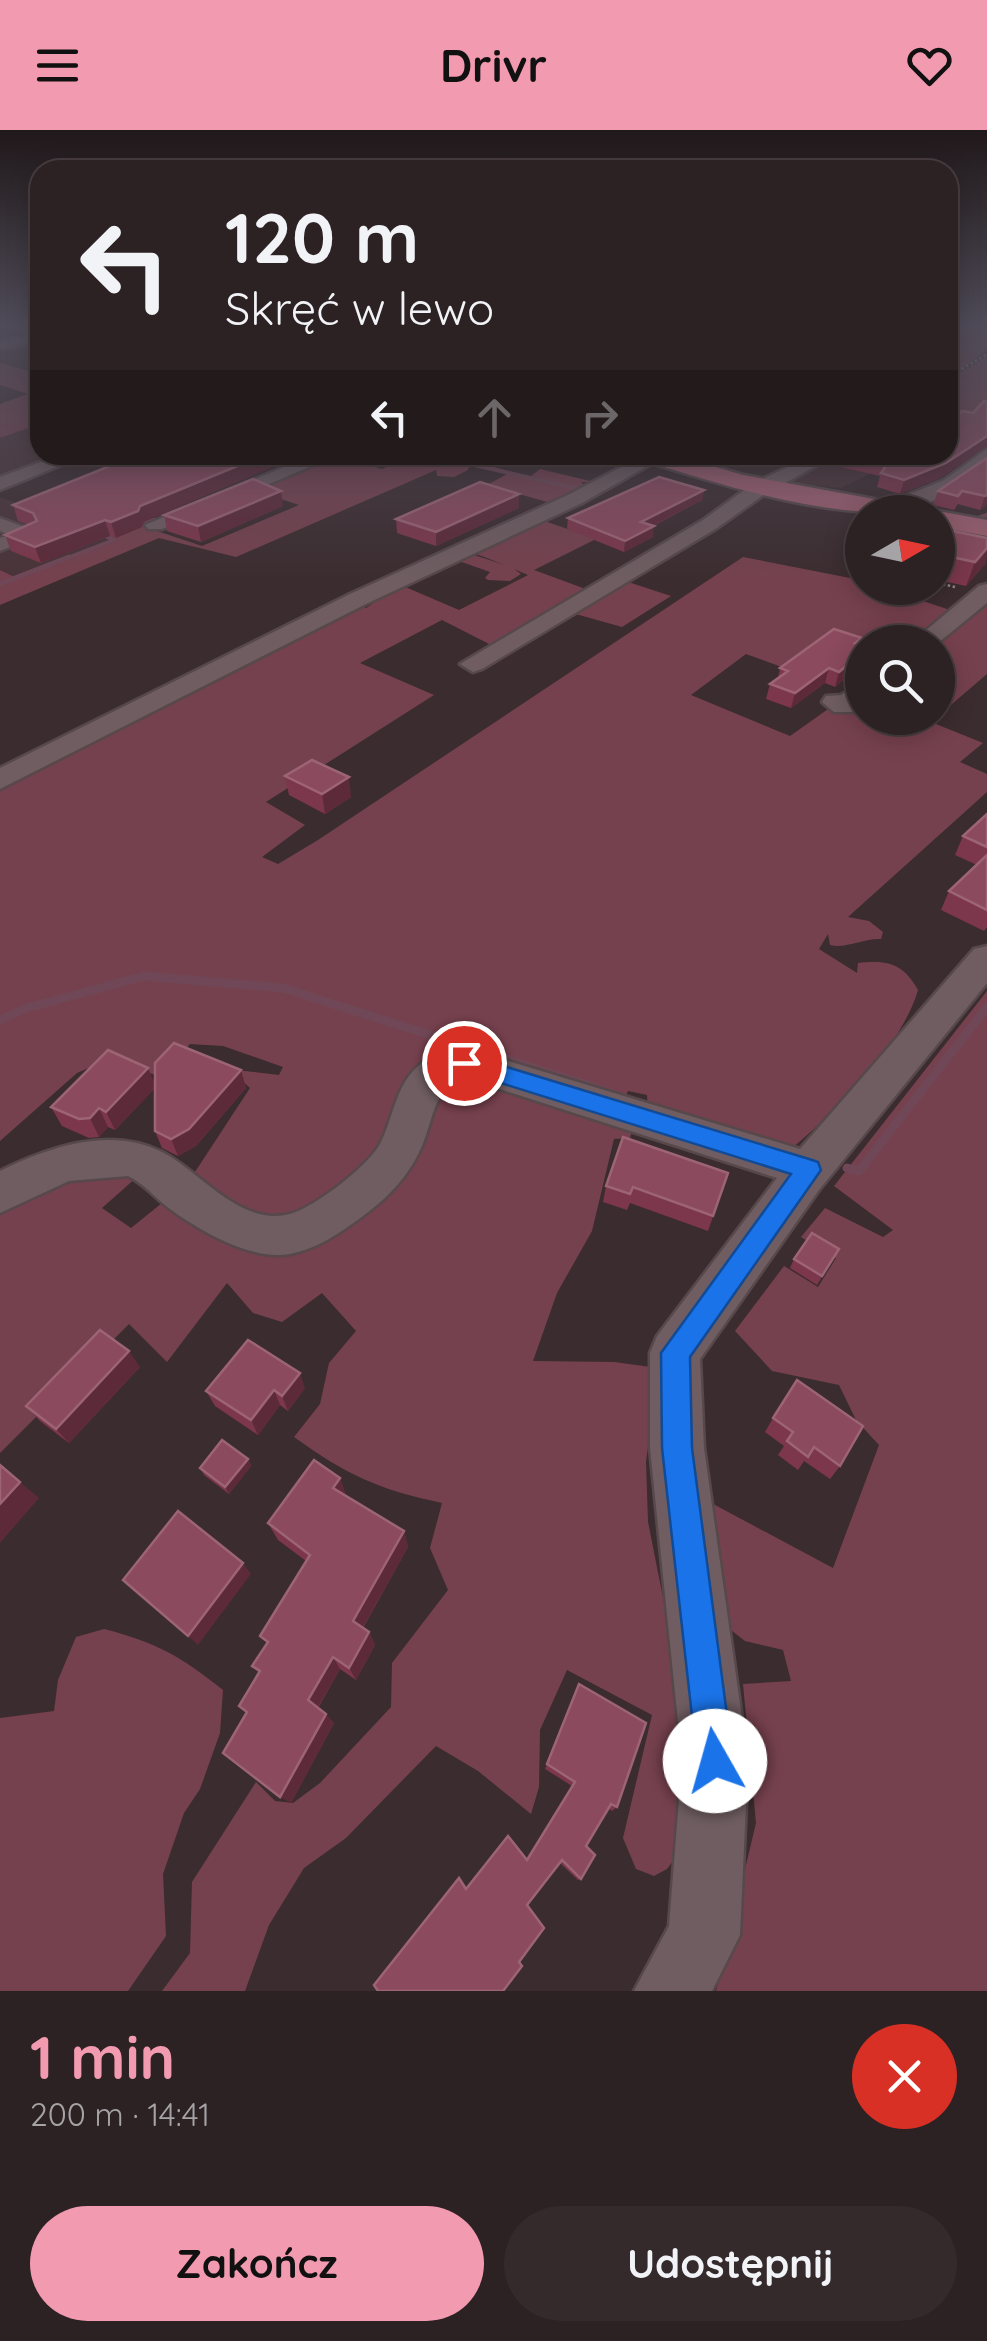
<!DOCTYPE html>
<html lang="pl">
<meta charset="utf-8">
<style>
:root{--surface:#2c2123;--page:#34292b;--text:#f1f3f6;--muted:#a6a3a6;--line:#483e41;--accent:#f29aaf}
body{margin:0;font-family:Quicksand,sans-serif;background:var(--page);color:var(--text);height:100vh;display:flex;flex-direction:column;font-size:38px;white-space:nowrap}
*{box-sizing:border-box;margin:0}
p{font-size:32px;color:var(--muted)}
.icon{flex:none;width:55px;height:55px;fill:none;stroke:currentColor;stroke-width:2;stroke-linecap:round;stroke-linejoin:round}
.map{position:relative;height:1861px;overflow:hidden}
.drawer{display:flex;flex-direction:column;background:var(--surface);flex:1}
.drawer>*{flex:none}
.top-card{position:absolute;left:30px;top:30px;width:928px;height:305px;border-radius:30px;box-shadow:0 5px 25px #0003,0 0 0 2px var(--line);background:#2c2123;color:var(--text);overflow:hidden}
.needle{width:65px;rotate:81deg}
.buttons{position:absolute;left:845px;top:365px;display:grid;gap:20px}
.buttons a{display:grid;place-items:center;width:110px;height:110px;border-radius:50%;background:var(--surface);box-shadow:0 5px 25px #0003,0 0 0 2px var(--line);font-size:50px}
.pin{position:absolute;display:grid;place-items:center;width:85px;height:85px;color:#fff;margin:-42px;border:5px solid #fff;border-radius:50%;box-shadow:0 2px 10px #0007}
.me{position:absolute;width:110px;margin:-55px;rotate:353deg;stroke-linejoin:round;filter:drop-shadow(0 0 8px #0008)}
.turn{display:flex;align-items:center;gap:35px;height:210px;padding:0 30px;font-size:45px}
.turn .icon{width:130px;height:130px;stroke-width:2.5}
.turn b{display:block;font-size:70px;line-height:85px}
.lanes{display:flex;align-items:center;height:95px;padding:0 30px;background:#0003;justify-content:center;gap:50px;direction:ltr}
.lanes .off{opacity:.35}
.round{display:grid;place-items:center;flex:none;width:105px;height:105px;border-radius:52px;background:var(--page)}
.summary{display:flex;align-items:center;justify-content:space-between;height:170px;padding:0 30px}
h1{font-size:60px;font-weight:700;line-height:75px;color:var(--accent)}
.cta{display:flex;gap:20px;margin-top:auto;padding:20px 30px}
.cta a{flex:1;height:115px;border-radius:60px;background:var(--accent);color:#111;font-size:40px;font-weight:700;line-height:115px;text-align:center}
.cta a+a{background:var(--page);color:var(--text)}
header{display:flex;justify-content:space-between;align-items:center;height:130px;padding:0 30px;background:var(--accent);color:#111;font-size:45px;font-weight:700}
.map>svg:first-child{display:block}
.built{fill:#493338}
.green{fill:#76414e;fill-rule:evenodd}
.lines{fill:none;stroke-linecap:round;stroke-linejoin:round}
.stream-far2{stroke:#704756;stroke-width:4}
.stream-far1{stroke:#704756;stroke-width:5}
.stream{stroke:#704756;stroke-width:9}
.minor-casing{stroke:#56484b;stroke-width:5}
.major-casing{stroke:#56484b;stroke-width:5}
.path{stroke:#928588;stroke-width:2.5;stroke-dasharray:2.5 2.5;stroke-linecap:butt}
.minor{fill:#6f5d61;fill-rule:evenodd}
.major{fill:#9e5f70;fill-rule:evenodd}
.wall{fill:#7d374c}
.shaded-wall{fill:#5d2a39}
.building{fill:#8b4a5e;stroke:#9c6475;stroke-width:2.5}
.route{fill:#1a73e8;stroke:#114b97;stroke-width:2.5}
</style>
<header><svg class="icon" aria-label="menu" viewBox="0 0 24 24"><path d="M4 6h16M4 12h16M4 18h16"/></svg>Drivr<svg class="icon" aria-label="heart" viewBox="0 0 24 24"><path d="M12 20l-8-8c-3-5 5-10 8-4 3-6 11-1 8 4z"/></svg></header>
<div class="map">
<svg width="987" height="1861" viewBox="0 0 987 1861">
<rect width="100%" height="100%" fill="#3b2c2f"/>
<g class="built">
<path d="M40,294V325H65L0,349V308Z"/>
<path d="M826,329L878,340L841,358L784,352Z"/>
<path d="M0,367L59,388L111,410L15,447L0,440Z"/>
</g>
<g class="green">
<path d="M948,194H987V219L948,250Z"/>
<path d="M987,226V283L972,281L948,299V257L960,243Z"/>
<path d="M0,233L40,244V294L0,308V274L28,264L0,255Z"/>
<path d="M405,325L455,326L530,347L540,339L594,352H581L585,356L558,373H551L487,355L509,343L460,330L469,336L468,340L454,347L437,346L436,340L236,427L159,408L0,475V440L15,447L110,410L92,402L125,379L169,392L154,400L202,416L299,375L250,359L333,326L382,339L412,326Z"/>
<path d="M536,388L596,409L534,440L591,461L495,517L442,490L360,533L434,565L266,672L305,695L262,727L278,734L318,710L743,427L850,448L862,452V458H884L956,482L917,512L862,513L833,503L787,539L746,524L691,565L790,606L831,577L839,580L862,562V588H936L931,592L983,613L960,632L987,644V662L848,787L869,791L883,802L881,809C864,808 846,819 830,815L828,804L819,819L857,843L858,833C887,830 903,833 918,860C901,919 829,989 781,1027L648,982L647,965L628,961L622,974L634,994L630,1008L614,1009L592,1101L557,1163L533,1231L614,1232L658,1238V1248H648V1259H655L646,1332L648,1392L687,1588L682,1719L667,1739L654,1746L636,1739L623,1708L652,1585L567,1540L540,1600L539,1657L531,1684L478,1641L436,1616L346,1708L304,1738L269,1795L245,1861H162L190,1823L192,1752L256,1652L275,1671L293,1673L320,1653L391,1577L392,1533L448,1460L430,1418L442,1373C377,1359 347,1345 294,1307L320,1274L329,1233L356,1201L322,1163L282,1192L253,1183L227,1153L167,1232L129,1194L0,1323V1071L122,1033L249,1088L191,1048L250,958L236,945V940L279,945L283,937L223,916L190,914L161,947L109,929L77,943L0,1011V653L357,473L366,478L372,474L364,468L396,453L459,480L528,445L514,439L521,444L510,451L488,450L485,448L490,442L459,431L474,425L505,435L466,420ZM137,1047L167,1069L131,1098L102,1078Z"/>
<path d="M619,449L671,466L622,497L565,481Z"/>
<path d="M979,474L987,476V544L938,586V512Z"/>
<path d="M987,861V1861H716L756,1693L743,1554L791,1551L783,1520L745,1511L727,1497L700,1367L833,1438L879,1315L856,1290L839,1255L772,1241L735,1201L784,1136L818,1157L836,1128L801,1107L825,1078L883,1107L893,1100L834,1056Z"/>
<path d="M104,1499C158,1513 180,1526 223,1560L220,1603L200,1659L184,1683L163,1744L166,1806L128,1861H0V1588L54,1581L58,1550L76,1507Z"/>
</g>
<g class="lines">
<g class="stream-far2">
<path d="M431,325L583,360"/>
<path d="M685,343L719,353"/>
<path d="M975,389L987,385"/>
<path d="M62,430L114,410L96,402"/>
</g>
<path class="stream-far1" d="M0,454L69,427"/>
<g class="stream">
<path d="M0,890L27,878L144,846L283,858L609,962"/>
<path d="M847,1038L859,1041L987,877"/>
</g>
<g class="minor-casing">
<g id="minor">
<path d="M40,204V212L0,219V211Z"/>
<path d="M987,319V334C960,356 922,384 888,382L898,369L944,350Z"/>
<path d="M60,325H86L0,360V347Z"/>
<path d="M313,325H338L162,399H148L145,395Z"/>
<path d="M644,325H667L582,373L366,474L0,659V638L350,464L568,365Z"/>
<path d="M813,325H836L765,364L717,398L482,539L473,542L460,534L703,390L754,353Z"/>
<path d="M0,388L35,401L39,405L0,421V408L9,405L0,401Z"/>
<path d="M987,454V473L938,513L912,512L979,456Z"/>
<path d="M862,553V574L854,582H834L822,572L826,566L841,565Z"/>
<path d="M987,816V853L819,1060L700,1229L704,1318L748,1631L740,1805L712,1861H634L669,1796L682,1631L650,1318V1223L657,1206L777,1048L465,948C436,956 434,984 425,1008C411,1047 385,1071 352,1094C334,1107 312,1120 290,1124C252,1131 200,1101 170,1079C156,1069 145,1054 128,1046L69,1051L0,1083V1041C49,1017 110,996 162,1022C200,1041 240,1097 290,1084C315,1077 368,1036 380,1014C393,989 395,958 416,938C429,925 448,922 465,918L800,1019L974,819Z"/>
</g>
</g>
<g class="major-casing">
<g id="major">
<path d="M638,325H674L743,345L901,374L914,382C823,388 727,356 641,330Z"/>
<path d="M938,381L987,390V406L938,397V382H933Z"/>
</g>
</g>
<g class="path">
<path d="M948,253L957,242L987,224"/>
<path d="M938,453L955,457"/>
</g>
<use href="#minor" class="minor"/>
<use href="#major" class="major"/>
</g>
<g class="wall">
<path d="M0,194H40V203L15,200L0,204Z"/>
<path d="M348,325H405L381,335Z"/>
<path d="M754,325H805L785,334Z"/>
<path d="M830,325H948L942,347L900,364L877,357L880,346L828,334Z"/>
<path d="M987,328V375L980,380L958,374L954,380L933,375L938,361Z"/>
<path d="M704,360L702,370L653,396V407L624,422L567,399L568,388Z"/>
<path d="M13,375L144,392L142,397L116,408L110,406L41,433L11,421L5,405L29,395L18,391Z"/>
<path d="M283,376L201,412L167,401L164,385Z"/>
<path d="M519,378L436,416L397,403L396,389Z"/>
<path d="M938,398L987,408L986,433L966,456L938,450Z"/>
<path d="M860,514L862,515V534L835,557L825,553L791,578L766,569L770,554L778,548L780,538Z"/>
<path d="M285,646L351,667L325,684L289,665Z"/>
<path d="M987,684V797L984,801L941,780L949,761L977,735L955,725L963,706Z"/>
<path d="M241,940L246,958L196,1016L178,1026L162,1018L155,1001V958L115,1000L108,997L99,1007L89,1008L62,996L51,977L155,954Z"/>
<path d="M728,1043L708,1101L630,1073L627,1080L603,1072L606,1056Z"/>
<path d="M839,1119L817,1155L790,1138L794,1129Z"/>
<path d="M140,1237L69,1313L40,1291L26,1276Z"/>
<path d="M305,1258L288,1281L280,1275L258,1305L215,1276L206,1261Z"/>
<path d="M773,1288L840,1336L830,1349L804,1331L798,1340L778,1325L784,1316L765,1302Z"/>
<path d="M248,1329L251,1336L229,1364L204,1345L200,1338Z"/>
<path d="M340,1348L346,1366L404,1401L408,1417L363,1498L369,1502L375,1515L356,1550L340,1539L318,1578L334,1593L291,1673L247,1582L259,1543L252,1536L267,1513L260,1506L306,1431L278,1410L268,1393Z"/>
<path d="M579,1554L617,1677L612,1681L608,1678L586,1716L581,1749L578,1750L560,1733L527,1775L519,1832L466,1758L527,1730L572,1656L545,1639Z"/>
</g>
<g class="shaded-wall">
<path d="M0,194H13L15,200L0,204Z"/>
<path d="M987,306V316L942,347L900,364L904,350Z"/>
<path d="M264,325H301L144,392L142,397L116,408L111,392L140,376Z"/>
<path d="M380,325H405L381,335Z"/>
<path d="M787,325H805L785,334Z"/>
<path d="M704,360L702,370L640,402L641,392Z"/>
<path d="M281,361L283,376L201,412L198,396Z"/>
<path d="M519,364V378L436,416V402Z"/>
<path d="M987,365V375L980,380L985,366Z"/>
<path d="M105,390L110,406L41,433L35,417Z"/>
<path d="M654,396L653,407L624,422L625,411Z"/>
<path d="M987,418L986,433L966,456L975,432Z"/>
<path d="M862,523V534L835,557L839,542Z"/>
<path d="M829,538L825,553L791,578L795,563Z"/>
<path d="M349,647L351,667L325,684L322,664Z"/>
<path d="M148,938L156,957L115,1000L106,982Z"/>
<path d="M241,940L246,958L196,1016L178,1026L171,1009Z"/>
<path d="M99,978L108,997L99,1007L90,988Z"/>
<path d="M129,1221L140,1237L69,1313L56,1299Z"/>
<path d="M300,1243L305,1258L288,1281L282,1266Z"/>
<path d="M274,1260L280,1275L258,1305L251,1290Z"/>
<path d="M248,1329L251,1336L229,1364L225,1357Z"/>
<path d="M340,1348L346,1366L333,1358Z"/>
<path d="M20,1352L39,1368L0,1413V1374Z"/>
<path d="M404,1401L408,1417L359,1504L353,1491Z"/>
<path d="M243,1433L251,1444L198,1515L188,1506Z"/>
<path d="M369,1502L375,1515L356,1550L349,1538Z"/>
<path d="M333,1527L340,1539L316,1580L308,1570Z"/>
<path d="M326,1584L334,1593L291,1673L280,1667Z"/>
</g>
<g class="building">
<path d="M984,271L987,272V306L946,333L904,350L881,343L888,333L849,325H948V291H951L962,281L973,283Z"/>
<path d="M137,325H264L140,376L138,381L111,392L105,390L35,417L5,405L37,391L33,383L13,375Z"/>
<path d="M987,328V365L985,366L962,361L958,366L938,361Z"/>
<path d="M659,347L704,360L641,392L654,396L625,411L568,388Z"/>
<path d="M253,349L281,361L198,396L164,385Z"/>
<path d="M480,352L519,364L436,402L396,389Z"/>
<path d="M938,398L987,408V418L975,432L938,424Z"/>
<path d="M834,499L862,508L855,513L862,515V523L839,542L829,538L795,563L770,554L788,541L780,538Z"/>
<path d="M312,630L349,647L322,664L285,646Z"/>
<path d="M987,684V717L963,706Z"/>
<path d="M987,725V780L949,761Z"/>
<path d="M174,913L241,940L189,999L171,1009L155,1001V933Z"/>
<path d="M108,920L148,938L106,982L99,978L90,988L79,989L51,977Z"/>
<path d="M623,1007L728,1043L713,1086L633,1057L630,1064L606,1056Z"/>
<path d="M812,1103L839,1119L822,1146L794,1129Z"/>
<path d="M100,1200L129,1221L56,1299L26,1276Z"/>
<path d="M248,1210L300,1243L282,1266L274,1260L251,1290L206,1261Z"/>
<path d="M797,1250L863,1296L840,1336L814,1317L808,1327L787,1311L793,1302L773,1288Z"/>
<path d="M222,1310L248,1329L225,1357L200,1338Z"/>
<path d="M314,1330L340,1348L333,1358L404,1401L353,1491L369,1502L349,1538L333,1527L308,1570L326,1584L280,1667L223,1623L247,1582L239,1576L260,1541L252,1536L268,1512L260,1506L310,1425L268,1393Z"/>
<path d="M0,1335L20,1352L0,1374Z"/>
<path d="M178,1381L243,1433L188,1506L123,1450Z"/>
<path d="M579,1554L646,1593L617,1677L611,1674L586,1716L595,1725L581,1749L562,1730L527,1775L544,1798L519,1832L522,1836L503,1861H378L374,1855L459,1748L466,1759L508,1706L527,1730L575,1652L547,1634Z"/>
</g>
<linearGradient id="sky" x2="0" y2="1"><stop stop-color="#20181a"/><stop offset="0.43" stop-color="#4f4b58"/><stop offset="1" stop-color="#4f4b58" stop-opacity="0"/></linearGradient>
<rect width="987" height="454" fill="url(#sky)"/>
<path class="route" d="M464,924L809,1029L818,1032L821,1040L690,1227L692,1318L733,1631L728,1644L715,1649L702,1644L697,1631L662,1318L661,1223L791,1044L456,939L453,933L456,927Z"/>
</svg>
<div class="buttons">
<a><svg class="needle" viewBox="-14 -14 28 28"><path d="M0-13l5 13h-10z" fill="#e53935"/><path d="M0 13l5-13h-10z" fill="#a6a3a6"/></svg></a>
<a><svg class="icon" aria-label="search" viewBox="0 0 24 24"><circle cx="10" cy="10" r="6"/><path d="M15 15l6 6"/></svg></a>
</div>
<div class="pin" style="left:464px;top:933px;background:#d93025"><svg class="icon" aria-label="arrive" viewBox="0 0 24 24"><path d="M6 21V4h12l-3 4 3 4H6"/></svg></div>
<svg class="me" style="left:715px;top:1631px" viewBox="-20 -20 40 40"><circle r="19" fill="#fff"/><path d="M0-13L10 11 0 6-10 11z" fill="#1a73e8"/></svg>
<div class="top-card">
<div class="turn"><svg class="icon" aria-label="left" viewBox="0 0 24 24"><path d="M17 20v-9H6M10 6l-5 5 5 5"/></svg><div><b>120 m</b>Skręć w lewo</div></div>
<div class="lanes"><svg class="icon" aria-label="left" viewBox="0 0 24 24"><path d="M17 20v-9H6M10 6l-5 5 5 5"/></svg><svg class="icon off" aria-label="ahead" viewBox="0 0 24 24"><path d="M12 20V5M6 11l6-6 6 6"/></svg><svg class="icon off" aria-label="right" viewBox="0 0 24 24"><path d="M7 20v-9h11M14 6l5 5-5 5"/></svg></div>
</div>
</div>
<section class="drawer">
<div class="summary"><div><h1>1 min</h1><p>200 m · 14:41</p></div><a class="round" style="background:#d93025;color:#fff"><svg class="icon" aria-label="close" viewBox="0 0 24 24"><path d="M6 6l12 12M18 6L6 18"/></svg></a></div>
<div class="cta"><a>Zakończ</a><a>Udostępnij</a></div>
</section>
